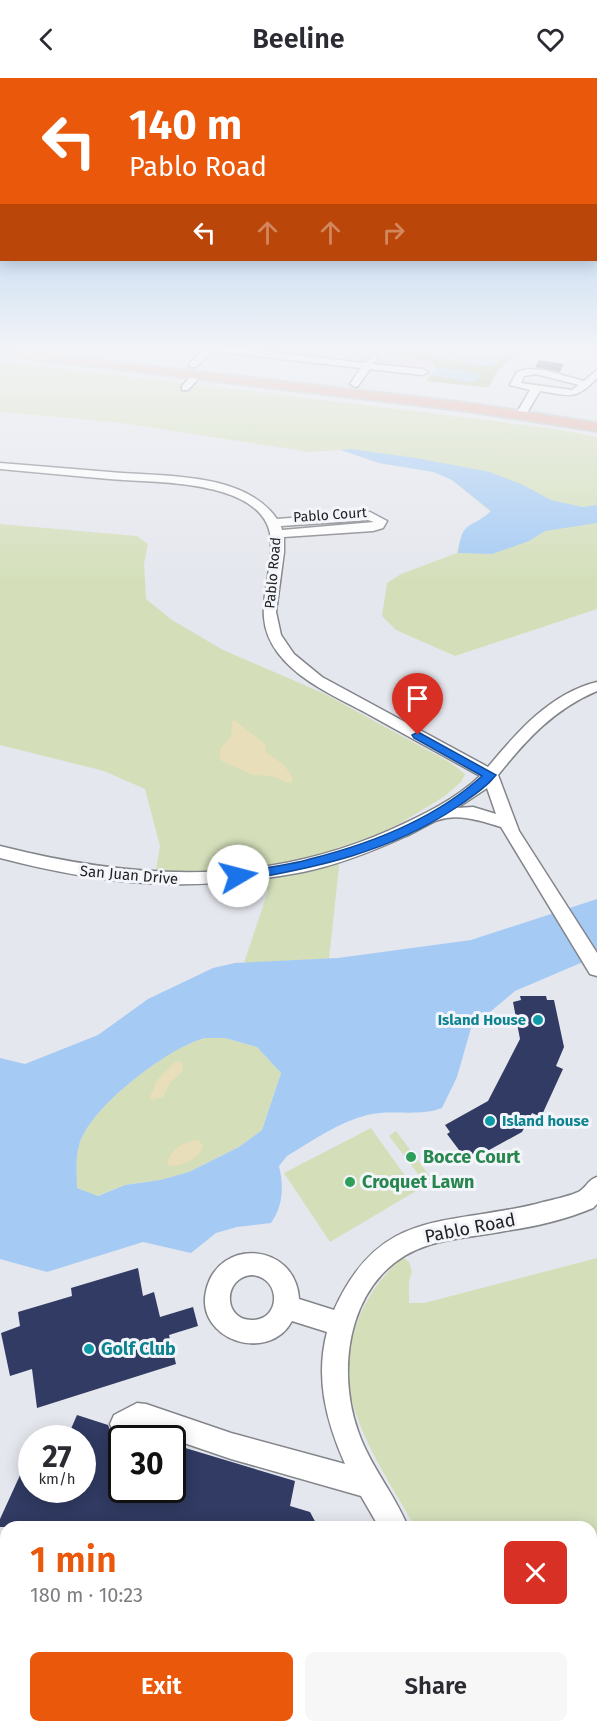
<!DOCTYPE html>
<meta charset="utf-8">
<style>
:root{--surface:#fff;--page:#f7f7f7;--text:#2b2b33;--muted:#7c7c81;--accent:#ea580c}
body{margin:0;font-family:"Fira Sans",sans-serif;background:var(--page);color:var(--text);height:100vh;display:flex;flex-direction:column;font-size:22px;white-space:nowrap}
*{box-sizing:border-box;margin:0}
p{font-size:20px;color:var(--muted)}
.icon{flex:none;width:33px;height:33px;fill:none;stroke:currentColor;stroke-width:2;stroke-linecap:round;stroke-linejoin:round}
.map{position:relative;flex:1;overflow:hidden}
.drawer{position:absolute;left:0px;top:1443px;width:597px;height:212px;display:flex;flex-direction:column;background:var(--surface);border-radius:18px 18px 0 0;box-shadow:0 3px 15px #0003}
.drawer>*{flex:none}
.guide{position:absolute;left:0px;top:0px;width:597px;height:183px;box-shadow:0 3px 15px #0003;background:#ea580c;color:#fff;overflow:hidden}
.speed{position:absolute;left:18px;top:1347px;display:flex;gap:12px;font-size:30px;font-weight:700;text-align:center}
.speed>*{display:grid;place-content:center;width:78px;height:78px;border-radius:50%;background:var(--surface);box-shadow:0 3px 15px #0003;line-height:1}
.speed small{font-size:15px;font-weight:400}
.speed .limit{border:3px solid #111;border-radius:9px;background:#fff;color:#111}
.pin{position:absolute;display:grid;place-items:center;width:51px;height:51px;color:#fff;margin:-62px -26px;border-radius:50% 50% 50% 0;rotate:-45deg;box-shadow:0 0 6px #0007}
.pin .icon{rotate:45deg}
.me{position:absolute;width:66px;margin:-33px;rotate:82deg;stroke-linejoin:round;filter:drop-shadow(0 0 4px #0008)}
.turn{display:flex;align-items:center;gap:21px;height:126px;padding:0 30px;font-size:27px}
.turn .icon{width:78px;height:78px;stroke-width:2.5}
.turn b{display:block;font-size:42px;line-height:51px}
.lanes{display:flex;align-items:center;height:57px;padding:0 30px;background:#0003;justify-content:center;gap:30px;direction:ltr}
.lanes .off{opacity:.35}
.round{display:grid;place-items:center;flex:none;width:63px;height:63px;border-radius:9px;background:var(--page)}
.summary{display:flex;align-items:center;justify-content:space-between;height:102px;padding:0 30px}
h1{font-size:36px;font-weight:600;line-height:45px;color:var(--accent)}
.primary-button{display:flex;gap:12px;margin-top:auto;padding:12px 30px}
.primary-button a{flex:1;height:69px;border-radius:9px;background:var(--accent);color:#fff;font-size:24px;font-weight:600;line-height:69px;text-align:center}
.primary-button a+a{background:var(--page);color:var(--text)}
header{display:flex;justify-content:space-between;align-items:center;height:78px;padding:0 30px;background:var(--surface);font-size:27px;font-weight:600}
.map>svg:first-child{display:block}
.commercial{fill:#e7d8ea}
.green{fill:#d4dfba}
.forest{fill:#aab886}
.sand{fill:#e8deb9}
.water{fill:#a5cbf4;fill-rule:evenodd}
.building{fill:#313b63}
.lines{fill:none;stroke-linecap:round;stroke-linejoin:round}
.minor-casing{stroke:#83858b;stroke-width:3}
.major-casing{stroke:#c6c6c6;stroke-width:4}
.minor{fill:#fff;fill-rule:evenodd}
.major{fill:#e3afa2;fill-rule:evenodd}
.route{fill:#1a73e8;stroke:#114b97;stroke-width:1.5}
.culture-dot{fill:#0f9aa8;stroke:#f3f5fb;stroke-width:2}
.leisure-dot{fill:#2e9e5b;stroke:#f3f5fb;stroke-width:2}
.labels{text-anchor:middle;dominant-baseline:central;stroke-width:6;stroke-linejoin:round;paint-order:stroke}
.far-street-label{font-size:14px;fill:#222325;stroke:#f3f5fb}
.street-label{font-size:15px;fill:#222325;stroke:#f3f5fb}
.culture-label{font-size:15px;font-weight:bold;fill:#0d838f;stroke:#f3f5fb;text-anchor:end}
.near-leisure-label{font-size:18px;font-weight:bold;fill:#27864d;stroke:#f3f5fb;text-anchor:start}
.near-street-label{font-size:18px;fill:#222325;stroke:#f3f5fb}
.near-culture-label{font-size:18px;font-weight:bold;fill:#0d838f;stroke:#f3f5fb;text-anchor:start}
</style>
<header><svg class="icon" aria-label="back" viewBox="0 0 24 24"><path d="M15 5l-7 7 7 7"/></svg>Beeline<svg class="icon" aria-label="heart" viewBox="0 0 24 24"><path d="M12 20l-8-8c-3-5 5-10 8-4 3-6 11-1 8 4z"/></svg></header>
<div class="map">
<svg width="597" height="1654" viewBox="0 0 597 1654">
<rect width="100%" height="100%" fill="#e5e7ee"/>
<path class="commercial" d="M165,271H257L256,273L260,274L263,271H349L427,283L433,284L436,290L428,300Z"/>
<g class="green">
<path d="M0,283L397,331L556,351L597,359V531L455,578L396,552L382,538L387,505L401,496L457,475C463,444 469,451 491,434L452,402L434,394L379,385L341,372L309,374L115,344L0,334Z"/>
<path d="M0,446L137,458L148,466L144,486L146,521L172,542L223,572L325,616L451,685L465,696L461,704L445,718L399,746L374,758L337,770L339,789L329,881L244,885L268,813L249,792L155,797L160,768L145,711L104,693L0,667Z"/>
<path d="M205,960H225L257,969L281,995L262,1052L239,1069L189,1094L160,1102L125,1107L97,1118L77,1110C77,1097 75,1081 79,1068C88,1030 168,969 205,960Z"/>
<path d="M371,1050L416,1113L330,1164L284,1095Z"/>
<path d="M396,1053L432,1101L425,1105L389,1058Z"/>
<path d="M403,1179L409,1184L412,1194L409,1203V1225H424L597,1180V1654H454L455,1648H591V1449H415C393,1410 366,1370 353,1327C337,1272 362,1214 403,1179Z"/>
</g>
<path class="forest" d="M349,271H399L481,288H494L509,271H520L496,295L489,309H483L426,303L431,297L475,304L441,289L436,290L433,284L427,283Z"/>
<g class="sand">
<path d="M234,642L266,667L265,673L284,687L293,700L292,704L288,705L275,699L251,696L220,682V670L231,659L232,644Z"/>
<path d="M176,983L182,984L183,993L170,1005L163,1019L153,1022L150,1019L157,1002Z"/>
<path d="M198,1062L203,1068C200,1080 180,1090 169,1087L167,1085C170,1071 185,1063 198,1062Z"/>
</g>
<g class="water">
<path d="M399,271H509L494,288H482Z"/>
<path d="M441,289L478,296L481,298L475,304H470L431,297L436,290Z"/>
<path d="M350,371L416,380L490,394L523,407L551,422L582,429L597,427V445L545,453L529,463L492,476L458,475C463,439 470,453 491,433L452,402L434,394L379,385L341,372Z"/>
<path d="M597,821V878L515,913L471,950L457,999L442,1030C419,1039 392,1031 367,1037C339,1044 312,1063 287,1078L279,1088C284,1109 283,1128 271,1145L237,1149L216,1155L191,1175L143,1164L47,1194L0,1181V980L25,986L98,957L148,921L213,890L235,885L338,880L471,862ZM205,960H225L257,969L281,995L262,1052L239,1069L189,1094L160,1102L125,1107L98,1118L77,1110C77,1097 75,1081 79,1068C88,1030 169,969 205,960Z"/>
</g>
<g class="building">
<path d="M539,282L564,286L560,294L535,289Z"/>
<path d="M520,918H546L547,922H554L564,969L556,988L563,991L541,1039L532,1035L522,1054L471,1082L465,1075L462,1076L447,1056L450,1054L445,1047L488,1023L520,961L513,924L521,922Z"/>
<path d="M138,1190L143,1218L154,1214L160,1239L193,1229L198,1248L169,1257L176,1286L37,1330L32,1291L10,1298L1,1255L20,1248L18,1234L72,1218L71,1210Z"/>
<path d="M77,1337L108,1347L112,1356L122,1361V1412H172V1366L295,1403L290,1428L310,1434L318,1449H0V1441L32,1371V1412H82V1360H67Z"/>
</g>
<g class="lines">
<g class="minor-casing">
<g id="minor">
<path d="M74,271H84L77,276L74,275Z"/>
<path d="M204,271H242L365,285L373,276L378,279L373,286L423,291L428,294L423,297L370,291L358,308L355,309L350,306L361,290L212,273L196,289H190V285Z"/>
<path d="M528,291L544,292L584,303L597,292V300C574,324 569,317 540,313L525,338L521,339L516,336L530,312L510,307L517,294ZM536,296L579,307L572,312L521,305L524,298Z"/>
<path d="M194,295L202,297L188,312H182V308Z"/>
<path d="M0,385C37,388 73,391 110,394C162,399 244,393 277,441L370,434L387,443L383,450L373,453L284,459V474L276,534L281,557L294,576L322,599L488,689C517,654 551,615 597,604V613C554,631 526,662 498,697L519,753L597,875V898L590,896L501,749C482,743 458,735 438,742C429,745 416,754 406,758C373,773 338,787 303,794C192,815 108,808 0,780V768C134,802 261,809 390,752C421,738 455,722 480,698C443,677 405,657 368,636C337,619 300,604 278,575C250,538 272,506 271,465C271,400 154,405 109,401C73,398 36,394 0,391ZM368,442L374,444L282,452L281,448ZM487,710L496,736L473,729L457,730Z"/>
<path d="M597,1099V1126L593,1130C567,1141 533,1149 505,1153C480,1158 454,1159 429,1167C351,1191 334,1285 358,1353C370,1388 394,1415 408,1449H379L361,1418L231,1381L146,1352L139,1351L123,1359L114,1355L110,1346L114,1337L137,1325L146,1326L231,1355L345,1386C326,1343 315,1300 327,1254L292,1243C269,1286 195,1262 206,1213C218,1158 296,1165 299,1221L334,1232C380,1130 444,1148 536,1126C546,1123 572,1118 580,1113C587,1108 588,1102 597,1099ZM252,1197C281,1199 282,1242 252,1242C222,1242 223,1199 252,1197Z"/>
<path d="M107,1648H138V1654H106Z"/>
<rect x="411" y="1648" width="32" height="6"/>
</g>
</g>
<g class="major-casing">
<path id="major" d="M0,271L467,325L597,345V353L467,333L0,277Z"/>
</g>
<use href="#minor" class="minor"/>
<use href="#major" class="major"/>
</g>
<linearGradient id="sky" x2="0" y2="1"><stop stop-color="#8dbded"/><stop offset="0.54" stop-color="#f3f4f7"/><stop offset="1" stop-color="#f3f4f7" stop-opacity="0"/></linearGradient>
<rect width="597" height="503" fill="url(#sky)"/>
<path class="route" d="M418,654L496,697C486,710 471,719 457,729C390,774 316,790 238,803L233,802L231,798L238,794C261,790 287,788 310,781C370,766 436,740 482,698L414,660L412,657Z"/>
<g class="culture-dot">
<circle cx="538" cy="942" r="6"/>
<circle cx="490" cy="1043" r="6"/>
<circle cx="89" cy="1271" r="6"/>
</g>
<g class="leisure-dot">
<circle cx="411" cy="1079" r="6"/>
<circle cx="350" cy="1104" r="6"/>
</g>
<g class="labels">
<g class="far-street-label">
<text transform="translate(330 437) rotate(-4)">Pablo Court</text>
<text transform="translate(273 495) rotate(-85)">Pablo Road</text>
</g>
<g class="street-label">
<text transform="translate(129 797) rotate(5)">San Juan Drive</text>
</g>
<g class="culture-label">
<text x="526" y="942">Island House</text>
<text x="502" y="1043" text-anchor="start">Island house</text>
</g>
<g class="near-leisure-label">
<text x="423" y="1079">Bocce Court</text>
<text x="362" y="1104">Croquet Lawn</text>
</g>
<g class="near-street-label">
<text transform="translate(470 1150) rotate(-11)">Pablo Road</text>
</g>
<g class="near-culture-label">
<text x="101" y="1271">Golf Club</text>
</g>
</g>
</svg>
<div class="speed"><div>27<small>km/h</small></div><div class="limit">30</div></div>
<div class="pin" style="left:418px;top:657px;background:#d93025"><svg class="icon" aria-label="arrive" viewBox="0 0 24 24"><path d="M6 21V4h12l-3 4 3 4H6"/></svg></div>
<svg class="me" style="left:238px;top:798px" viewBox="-20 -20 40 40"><circle r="19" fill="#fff"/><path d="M0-13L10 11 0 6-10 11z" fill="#1a73e8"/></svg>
<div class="guide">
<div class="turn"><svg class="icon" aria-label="left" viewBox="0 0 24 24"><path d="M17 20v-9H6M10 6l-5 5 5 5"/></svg><div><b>140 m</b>Pablo Road</div></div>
<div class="lanes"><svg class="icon" aria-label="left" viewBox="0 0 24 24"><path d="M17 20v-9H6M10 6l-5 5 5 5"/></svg><svg class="icon off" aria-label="ahead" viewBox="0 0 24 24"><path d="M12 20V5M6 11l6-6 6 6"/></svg><svg class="icon off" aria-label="ahead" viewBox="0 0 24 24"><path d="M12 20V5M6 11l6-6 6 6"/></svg><svg class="icon off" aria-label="right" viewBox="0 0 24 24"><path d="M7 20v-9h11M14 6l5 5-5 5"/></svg></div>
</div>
<section class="drawer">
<div class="summary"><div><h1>1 min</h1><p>180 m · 10:23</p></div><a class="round" style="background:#d93025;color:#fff"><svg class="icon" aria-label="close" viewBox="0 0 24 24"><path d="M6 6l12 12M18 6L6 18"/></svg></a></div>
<div class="primary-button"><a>Exit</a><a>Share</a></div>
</section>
</div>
